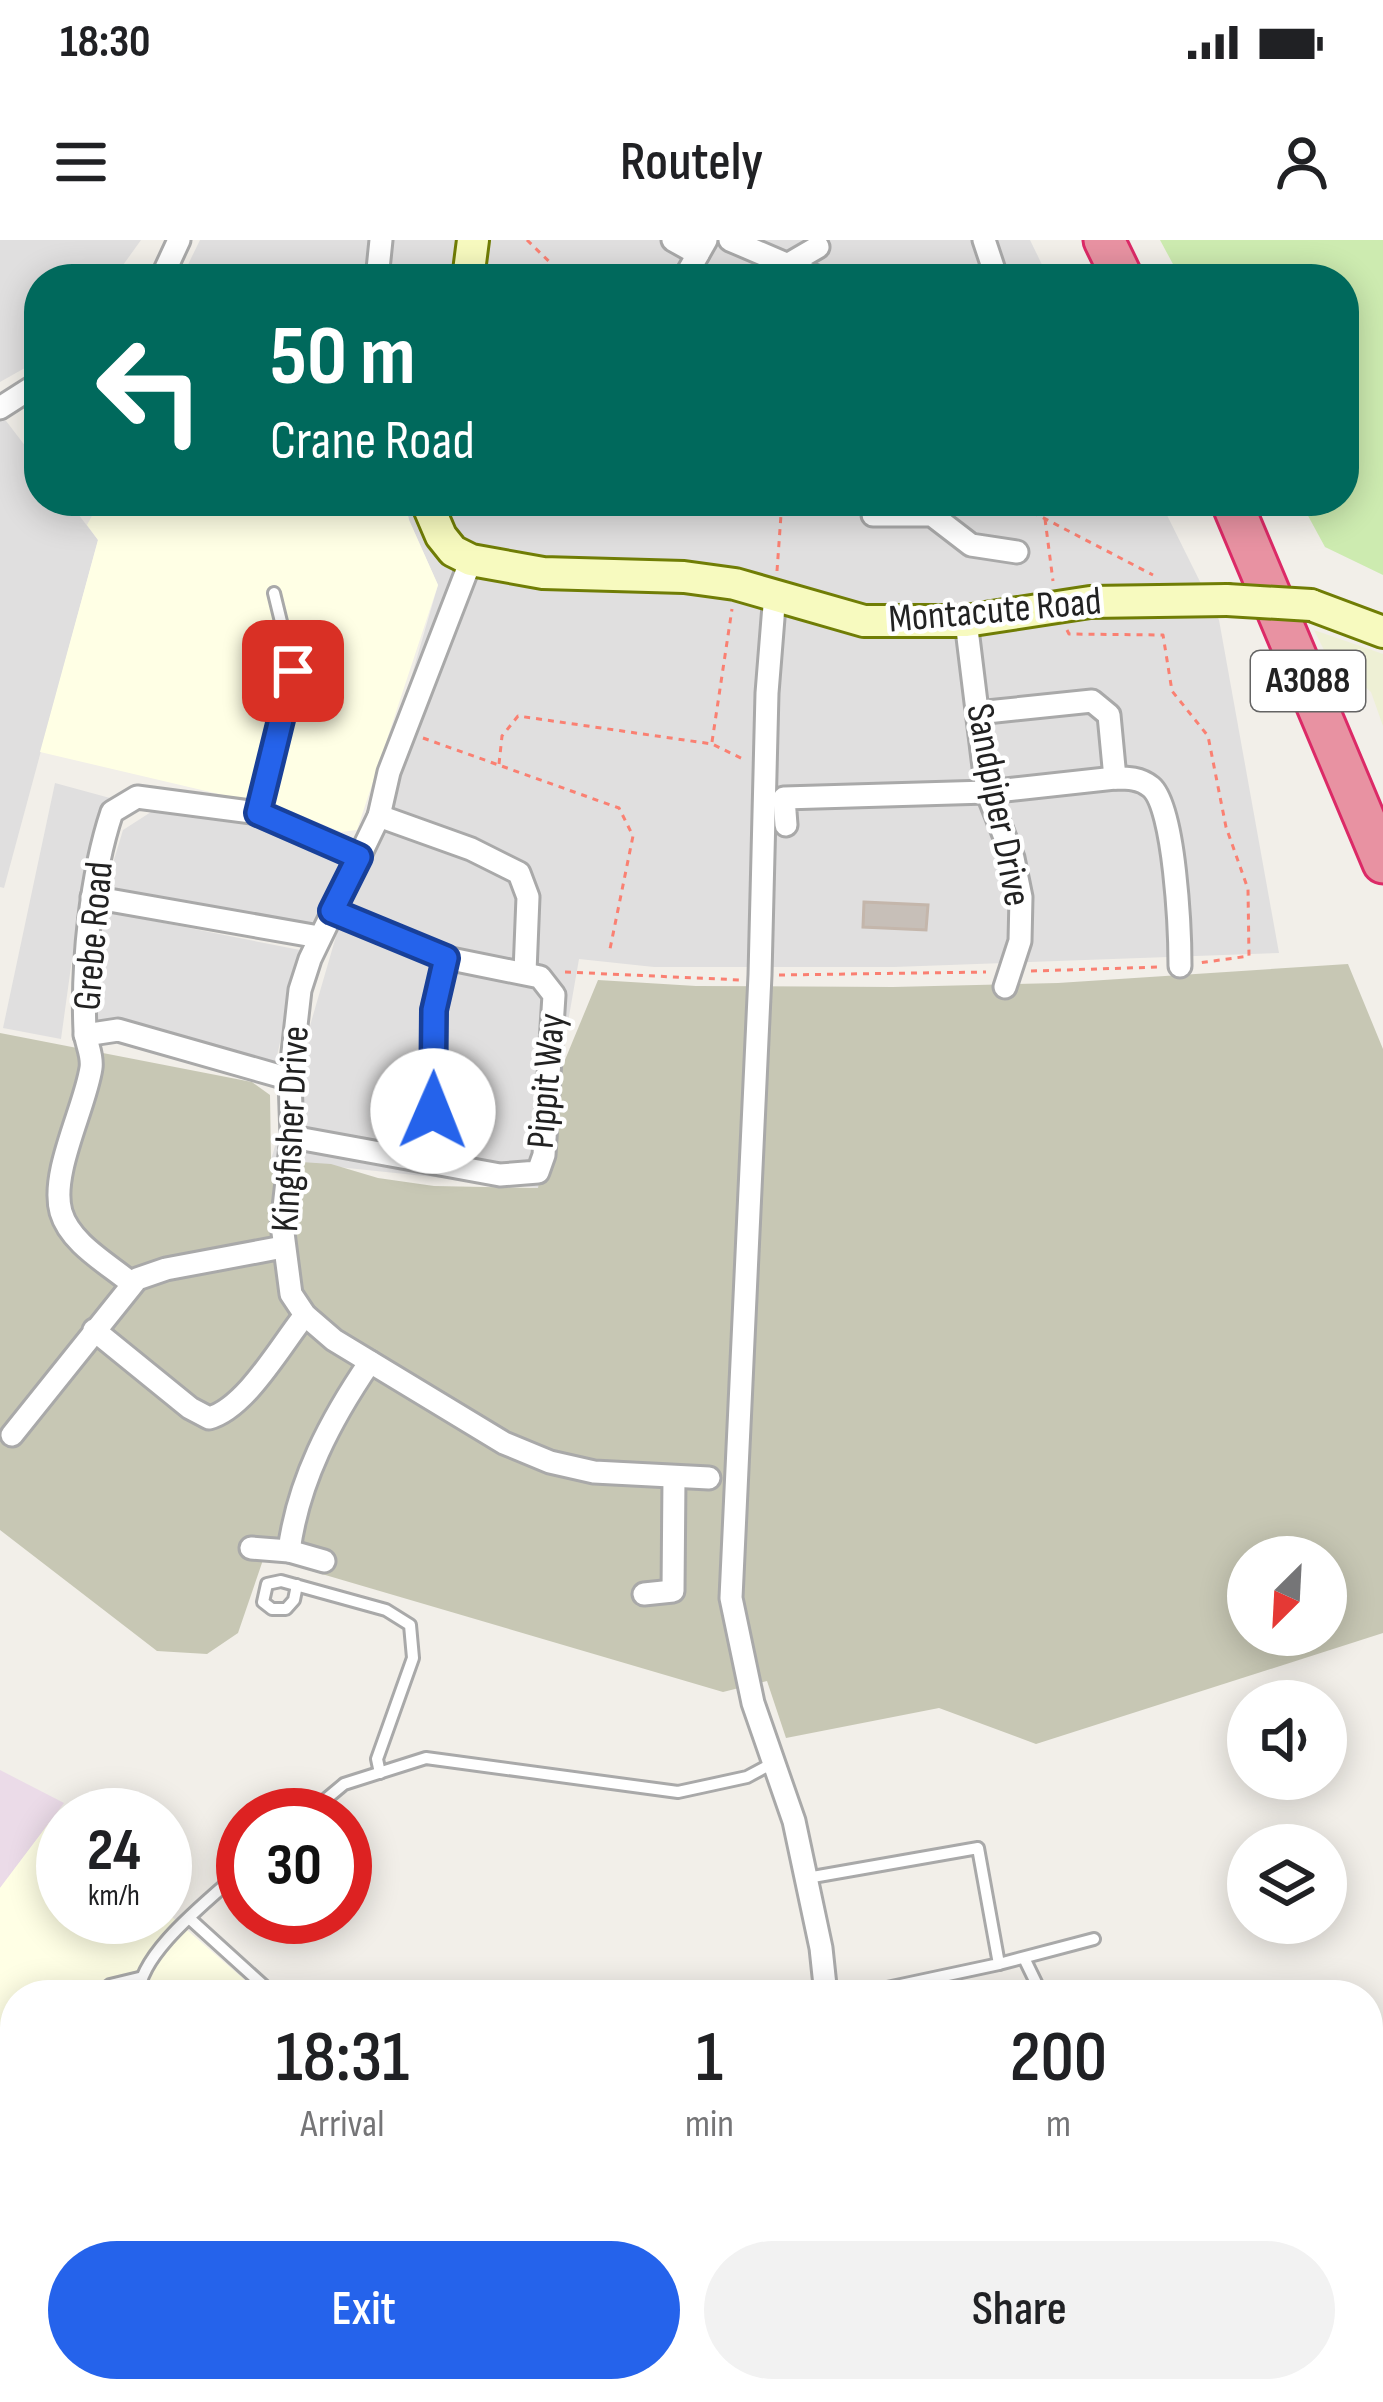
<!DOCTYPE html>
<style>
:root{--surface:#fff;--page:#f2f2f2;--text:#202124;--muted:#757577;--accent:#2563eb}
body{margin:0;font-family:"Sofia Sans Condensed",sans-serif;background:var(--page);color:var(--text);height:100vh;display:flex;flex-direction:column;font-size:45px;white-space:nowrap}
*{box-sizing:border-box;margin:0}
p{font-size:39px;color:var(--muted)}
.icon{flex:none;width:66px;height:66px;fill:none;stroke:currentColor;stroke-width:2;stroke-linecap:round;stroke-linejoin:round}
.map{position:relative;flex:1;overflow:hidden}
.side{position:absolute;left:0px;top:1740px;width:1383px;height:423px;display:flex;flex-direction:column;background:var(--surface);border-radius:48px 48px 0 0;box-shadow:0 6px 30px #0003}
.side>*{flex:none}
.banner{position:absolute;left:24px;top:24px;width:1335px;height:252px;border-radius:48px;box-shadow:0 6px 30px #0003;background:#00695c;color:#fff;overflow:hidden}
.needle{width:78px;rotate:204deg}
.controls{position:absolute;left:1227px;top:1296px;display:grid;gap:24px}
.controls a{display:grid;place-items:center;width:120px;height:120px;border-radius:50%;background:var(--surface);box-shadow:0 6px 30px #0003;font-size:60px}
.speed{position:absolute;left:36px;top:1548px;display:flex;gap:24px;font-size:60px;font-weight:700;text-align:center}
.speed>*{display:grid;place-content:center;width:156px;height:156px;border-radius:50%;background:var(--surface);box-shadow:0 6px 30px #0003;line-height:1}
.speed small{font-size:30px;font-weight:400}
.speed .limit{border:18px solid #d22;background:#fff;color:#111}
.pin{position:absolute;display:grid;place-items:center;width:102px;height:102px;color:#fff;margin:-51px;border-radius:24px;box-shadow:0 6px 18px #0006}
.me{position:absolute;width:132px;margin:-66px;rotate:1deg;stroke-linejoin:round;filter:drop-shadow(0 0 9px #0008)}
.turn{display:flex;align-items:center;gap:42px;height:252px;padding:0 48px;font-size:54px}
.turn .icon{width:156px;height:156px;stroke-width:2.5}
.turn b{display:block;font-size:84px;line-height:102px}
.eta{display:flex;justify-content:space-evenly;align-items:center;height:204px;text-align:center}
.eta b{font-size:72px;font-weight:600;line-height:84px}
.button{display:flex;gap:24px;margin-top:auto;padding:24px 48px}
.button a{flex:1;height:138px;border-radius:72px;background:var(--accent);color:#fff;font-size:48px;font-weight:600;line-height:138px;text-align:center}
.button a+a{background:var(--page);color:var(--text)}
.status{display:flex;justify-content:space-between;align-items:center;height:84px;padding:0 60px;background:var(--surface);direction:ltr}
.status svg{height:33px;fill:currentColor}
header{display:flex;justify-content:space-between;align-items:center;height:156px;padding:0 48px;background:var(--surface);font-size:54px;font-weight:600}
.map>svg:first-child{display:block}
.residential{fill:#e0dfdf}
.industrial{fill:#ebdbe8}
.education{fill:#ffffe5}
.construction{fill:#c7c7b4;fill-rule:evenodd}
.farmland{fill:#eef0d5}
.grass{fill:#cdebb0}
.forest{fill:#add19e}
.building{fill:#c7bfb8;stroke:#c4b6ab;stroke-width:3}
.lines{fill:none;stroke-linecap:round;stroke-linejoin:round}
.lane-casing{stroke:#a9a9a9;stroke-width:16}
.street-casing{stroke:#a9a9a9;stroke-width:27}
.secondary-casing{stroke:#707d05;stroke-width:36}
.highway-casing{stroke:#dc2a67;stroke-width:45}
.path{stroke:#fa8072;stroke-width:3;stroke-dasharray:6 6;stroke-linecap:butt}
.lane{stroke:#fff;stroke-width:10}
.street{stroke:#fff;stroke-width:21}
.secondary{stroke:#f7fabf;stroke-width:30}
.highway{stroke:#e892a2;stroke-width:39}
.secondary-bridge-casing{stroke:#707d05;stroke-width:36;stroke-linecap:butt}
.secondary-bridge{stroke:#f7fabf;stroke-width:30}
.route-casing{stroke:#184099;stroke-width:30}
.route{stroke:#2563eb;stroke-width:21}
.labels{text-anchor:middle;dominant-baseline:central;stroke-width:9;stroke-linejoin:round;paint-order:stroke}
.shield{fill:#fff;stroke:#646464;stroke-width:3}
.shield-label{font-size:36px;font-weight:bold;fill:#222}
.street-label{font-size:39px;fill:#222;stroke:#fff}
</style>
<div class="status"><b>18:30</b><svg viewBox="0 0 49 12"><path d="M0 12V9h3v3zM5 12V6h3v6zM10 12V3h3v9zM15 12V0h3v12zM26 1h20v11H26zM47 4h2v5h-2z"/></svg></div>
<header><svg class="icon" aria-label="menu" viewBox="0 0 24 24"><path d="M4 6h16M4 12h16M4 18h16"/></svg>Routely<svg class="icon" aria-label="person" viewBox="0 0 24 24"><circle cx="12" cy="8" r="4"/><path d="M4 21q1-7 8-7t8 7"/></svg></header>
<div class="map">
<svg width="1383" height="2162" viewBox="0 0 1383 2162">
<rect width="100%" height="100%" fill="#f2efe9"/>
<g class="residential">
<path d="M0,0H141L113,39H39V120L0,142Z"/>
<path d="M200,0H1030L1049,39H181Z"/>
<path d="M0,173L39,224V261H68L98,300L4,648L0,647Z"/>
<path d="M405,261H1160L1219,380L1279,713L894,727H654L579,719L539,948L271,920L438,345L409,280Z"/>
<path d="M55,543L110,558L86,618L61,799L3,788Z"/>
<path d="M151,572L259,584L344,623L314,688L105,649L123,590Z"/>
<path d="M103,671L300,710L274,830L82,788Z"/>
</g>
<path class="industrial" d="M0,1530L64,1563L0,1648Z"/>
<g class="education">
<path d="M100,261H405L409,280L438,345L357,590L341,592L291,571L40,512L98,300L87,285Z"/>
<path d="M49,1583L63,1593V1677H165V1671L262,1755H15V2138L0,2143V1648Z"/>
</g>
<path class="construction" d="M1348,724L1383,809V1393L1036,1504L939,1468L786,1498L767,1441L723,1452L264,1317L238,1393L207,1414L157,1411L0,1290V793L252,842L270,855L271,920L331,924L378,938L434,946L538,948L560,832L598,740L696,746L893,747L1058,743ZM1248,1317H1326V1395H1248Z"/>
<g class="farmland">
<path d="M1314,390L1383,414V486L1371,452L1324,410Z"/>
<path d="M616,2148H834L852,2162H605Z"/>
</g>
<path class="grass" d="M1160,0H1383V335L1325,307L1300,261H1344V39H1181Z"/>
<path class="forest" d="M403,2148H616L605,2162H383Z"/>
<path class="building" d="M864,662L928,665L926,690L863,687Z"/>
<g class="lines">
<g class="lane-casing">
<g id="lane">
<path d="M258,573L293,431L274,353"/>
<path d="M297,1345L294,1360L286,1369H272L263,1362L267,1344L281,1341L386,1370L410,1385L413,1418L377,1519L380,1533"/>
<path d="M307,1575L344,1544L426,1518L678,1552L747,1537L773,1523"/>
<path d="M807,1638L978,1608L999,1724L854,1755"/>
<path d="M189,1678L274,1755"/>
<path d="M1024,1718L1042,1755"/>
<path d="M999,1724L1094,1699"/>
<path d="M97,1755L110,1745L139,1738"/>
<path d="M139,1755C138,1713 213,1657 243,1629"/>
<path d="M0,1869L15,1851"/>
</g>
</g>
<g class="street-casing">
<g id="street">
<path d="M673,0L698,14"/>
<path d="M730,0L821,39"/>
<path d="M984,0L997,39"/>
<path d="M787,25L818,7"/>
<path d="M161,39L179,0"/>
<path d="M377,39L381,0"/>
<path d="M684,39L706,0"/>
<path d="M0,168L39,143"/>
<path d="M873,275H932L971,305L1017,312"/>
<path d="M471,320L389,532L379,576L310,719L300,750L290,839L292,897L282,985L291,1054L305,1075L334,1100L504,1203L550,1222L594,1232L709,1238"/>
<path d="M775,353L767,453L760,735L731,1358L753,1463L794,1581L821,1708L826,1755"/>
<path d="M966,381L987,552L1013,618L1021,657L1020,701L1005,747"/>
<path d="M977,473L1092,461L1109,475L1115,538"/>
<path d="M379,576L471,609L519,633L528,657L525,732"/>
<path d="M786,585L784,558L987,552L1115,538C1128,538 1140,538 1151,547C1175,567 1180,692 1180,726"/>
<path d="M92,657L319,697"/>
<path d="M85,795L118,790L290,839"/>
<path d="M292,897L500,935L538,932L544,915L554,755L540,737L446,718L332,671"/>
<path d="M426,920L434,847L433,769L446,718"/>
<path d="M131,1043C107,1023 70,1003 61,972C50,933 85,868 91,828C93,815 86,804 85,791C82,724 91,635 112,572L137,557L258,573L360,617"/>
<path d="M94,1090L190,1168L209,1178C246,1168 281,1105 305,1075"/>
<path d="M12,1195L137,1039L166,1029L283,1007"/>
<path d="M251,1308L289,1311L324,1321"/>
<path d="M289,1311C298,1241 331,1179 370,1122"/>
<path d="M644,1354L673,1351L674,1238"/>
<path d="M933,2148L947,2162"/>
</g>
</g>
<g class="secondary-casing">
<g id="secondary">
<path d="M468,39L473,0"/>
<path d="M426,261L441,296L453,311L471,320L543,333L684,337L735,344L864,381H966L1090,362L1227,360"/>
<path d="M1311,365L1383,392"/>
</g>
</g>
<g class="highway-casing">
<g id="highway">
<path d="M1104,0L1123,39"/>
<path d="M1231,261L1383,623"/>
</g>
</g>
<g class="path">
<path d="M527,0L567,39"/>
<path d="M1011,261L1153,335"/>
<path d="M1045,279L1053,341"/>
<path d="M777,331L782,261"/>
<path d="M1067,390L1069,394L1163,395L1172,451L1208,496L1226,587L1248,649L1249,716L1199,723"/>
<path d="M423,498L619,568L633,596L610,709"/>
<path d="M712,502L732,369"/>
<path d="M499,524L502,496L518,476L712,504L743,519"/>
<path d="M1031,731L1160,727"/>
<path d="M565,732L741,740"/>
<path d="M779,735L986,732"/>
</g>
<use href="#lane" class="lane"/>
<use href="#street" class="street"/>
<use href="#secondary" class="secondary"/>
<use href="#highway" class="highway"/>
<g class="secondary-bridge-casing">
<path id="secondary-bridge" d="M1227,360L1311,365"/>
</g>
<use href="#secondary-bridge" class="secondary-bridge"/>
</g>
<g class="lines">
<g class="route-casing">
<path id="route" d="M293,431L258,573L359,617L332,671L446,718L434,770L433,871"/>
</g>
<use href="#route" class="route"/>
</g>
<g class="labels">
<rect class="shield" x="1251" y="411" width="114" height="60" rx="9"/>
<g class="shield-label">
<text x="1308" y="441">A3088</text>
</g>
<g class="street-label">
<text transform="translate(995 371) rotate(-5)">Montacute Road</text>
<text transform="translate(998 565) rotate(79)">Sandpiper Drive</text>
<text transform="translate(94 696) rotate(-85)">Grebe Road</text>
<text transform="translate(547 841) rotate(-85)">Pippit Way</text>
<text transform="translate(291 889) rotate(-87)">Kingfisher Drive</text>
</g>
</g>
</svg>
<div class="controls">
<a><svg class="needle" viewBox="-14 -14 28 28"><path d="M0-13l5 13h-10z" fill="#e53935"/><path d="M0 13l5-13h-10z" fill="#757577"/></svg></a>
<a><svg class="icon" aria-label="sound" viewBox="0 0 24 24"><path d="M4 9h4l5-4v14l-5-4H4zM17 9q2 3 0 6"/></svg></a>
<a><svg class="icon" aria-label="layers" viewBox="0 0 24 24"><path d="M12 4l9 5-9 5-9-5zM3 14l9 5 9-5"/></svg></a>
</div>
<div class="speed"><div>24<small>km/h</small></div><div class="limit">30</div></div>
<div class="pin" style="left:293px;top:431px;background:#d93025"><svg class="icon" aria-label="arrive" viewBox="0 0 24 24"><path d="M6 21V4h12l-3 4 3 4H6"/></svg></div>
<svg class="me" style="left:433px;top:871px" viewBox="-20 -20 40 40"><circle r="19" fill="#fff"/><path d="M0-13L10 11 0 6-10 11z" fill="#2563eb"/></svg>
<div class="banner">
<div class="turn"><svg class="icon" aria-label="left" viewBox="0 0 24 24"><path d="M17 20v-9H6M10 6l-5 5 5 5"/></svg><div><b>50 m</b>Crane Road</div></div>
</div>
<section class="side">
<div class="eta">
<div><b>18:31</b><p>Arrival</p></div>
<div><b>1</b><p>min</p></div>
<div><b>200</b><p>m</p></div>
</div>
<div class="button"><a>Exit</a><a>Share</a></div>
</section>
</div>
